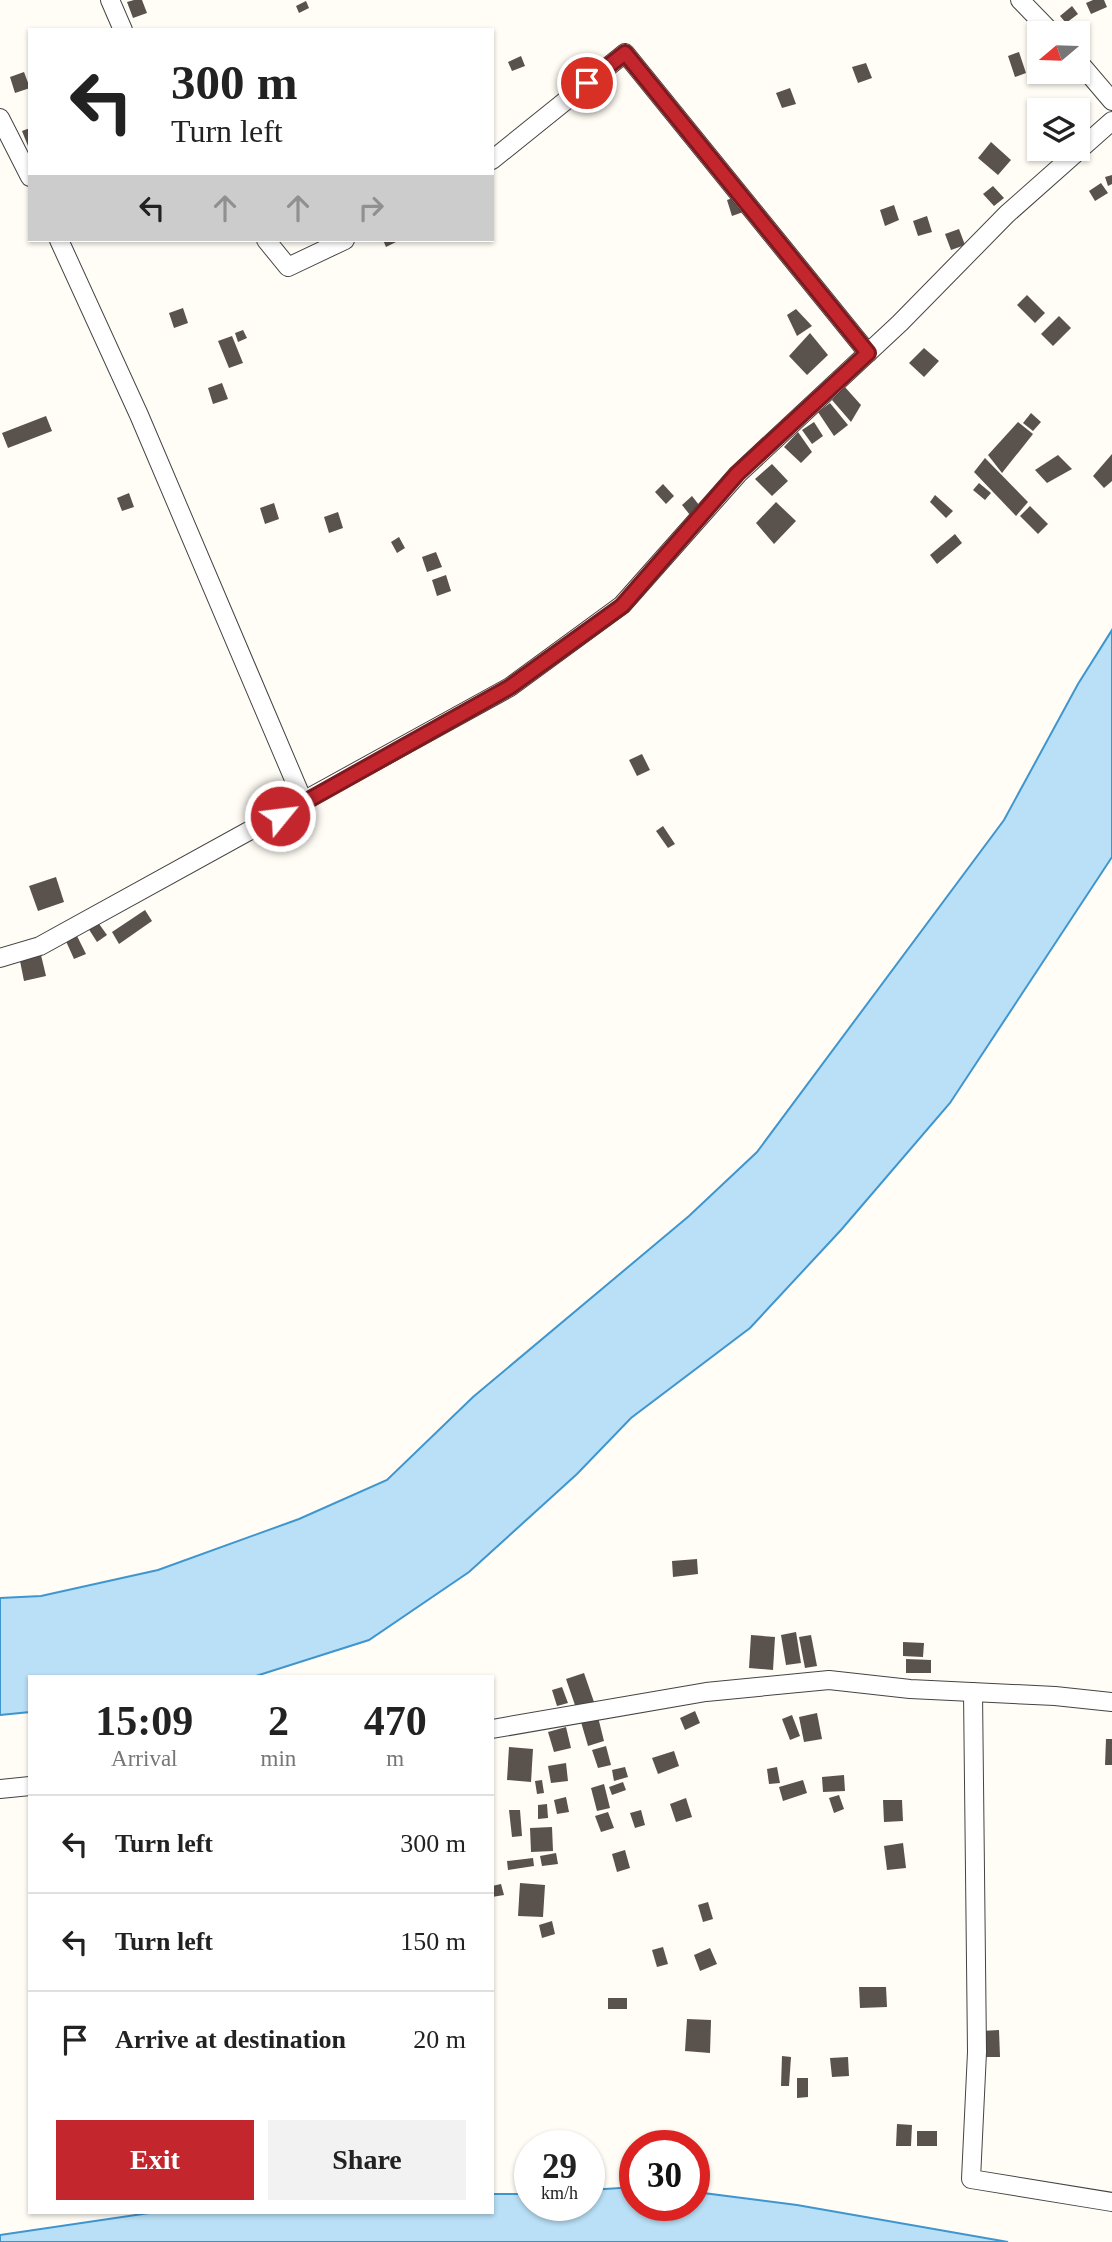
<!DOCTYPE html>
<style>
:root{--surface:#fff;--page:#f2f2f2;--text:#222;--muted:#767676;--line:#e0e0e0;--accent:#c4262e}
body{margin:0;font-family:"Times New Roman",serif;background:var(--page);color:var(--text);height:100vh;display:flex;flex-direction:column;font-size:26px;white-space:nowrap}
*{box-sizing:border-box;margin:0}
p{font-size:23px;color:var(--muted)}
.icon{flex:none;width:38px;height:38px;fill:none;stroke:currentColor;stroke-width:2;stroke-linecap:round;stroke-linejoin:round}
.map{position:relative;flex:1;overflow:hidden}
.drawer{position:absolute;left:28px;top:1675px;width:466px;height:539px;display:flex;flex-direction:column;background:var(--surface);border-radius:0px;box-shadow:0 2px 5px #0004}
.drawer>*{flex:none}
.guide{position:absolute;left:28px;top:28px;width:466px;height:214px;border-radius:0px;box-shadow:0 2px 5px #0004;background:#fff;color:var(--text);overflow:hidden}
.needle{width:46px;rotate:251deg}
.buttons{position:absolute;left:1027px;top:21px;display:grid;gap:14px}
.buttons a{display:grid;place-items:center;width:63px;height:63px;border-radius:0px;background:var(--surface);box-shadow:0 2px 5px #0004;font-size:35px}
.speed{position:absolute;left:514px;top:2130px;display:flex;gap:14px;font-size:35px;font-weight:700;text-align:center}
.speed>*{display:grid;place-content:center;width:91px;height:91px;border-radius:50%;background:var(--surface);box-shadow:0 2px 5px #0004;line-height:1}
.speed small{font-size:18px;font-weight:400}
.speed .limit{border:10px solid #d22;background:#fff;color:#111}
.pin{position:absolute;display:grid;place-items:center;width:60px;height:60px;color:#fff;margin:-30px;border:4px solid #fff;border-radius:50%;box-shadow:0 2px 7px #0007}
.me{position:absolute;width:77px;margin:-38px;rotate:61deg;stroke-linejoin:round;filter:drop-shadow(0 0 5px #0008)}
.turn{display:flex;align-items:center;gap:24px;height:147px;padding:0 28px;font-size:32px}
.turn .icon{width:91px;height:91px;stroke-width:2.5}
.turn b{display:block;font-size:49px;line-height:60px}
.lanes{display:flex;align-items:center;height:66px;padding:0 28px;background:#0003;justify-content:center;gap:35px;direction:ltr}
.lanes .off{opacity:.35}
.eta{display:flex;justify-content:space-evenly;align-items:center;height:119px;text-align:center}
.eta b{font-size:42px;font-weight:700;line-height:49px}
.action{display:flex;gap:14px;margin-top:auto;padding:14px 28px}
.action a{flex:1;height:80px;border-radius:0px;background:var(--accent);color:#fff;font-size:28px;font-weight:700;line-height:80px;text-align:center}
.action a+a{background:var(--page);color:var(--text)}
ul{padding:0;list-style:none}
li{display:flex;align-items:center;gap:21px;height:98px;padding:0 28px;border-top:2px solid var(--line)}
li div{flex:1}
li b{display:block;font-size:26px}
li em{font-style:normal}
.map>svg:first-child{display:block}
.water{fill:#b9e0f7;stroke:#3f96cf;stroke-width:2}
.building{fill:#5a524d}
.lines{fill:none;stroke-linecap:round;stroke-linejoin:round}
.street-casing{stroke:#444;stroke-width:20}
.street{stroke:#fff;stroke-width:18}
.route-casing{stroke:#7f191e;stroke-width:18}
.route{stroke:#c4262e;stroke-width:12}
</style>
<div class="map">
<svg width="1112" height="2242" viewBox="0 0 1112 2242">
<rect width="100%" height="100%" fill="#fffdf5"/>
<g class="water">
<path d="M1112,630V857L950,1103L841,1230L750,1328L631,1418L577,1474L469,1572L369,1640L256,1676H30V1712L0,1715V1598L41,1596L158,1570L299,1519L387,1480L473,1397L689,1216L757,1152L1004,820L1078,684Z"/>
<path d="M635,2187V2205H695V2192L797,2205L1008,2242H0V2235L156,2212H492V2194H530V2205H590V2190Z"/>
</g>
<g class="building">
<path d="M134,0H142L147,13L133,18L127,2Z"/>
<path d="M1093,0H1104L1107,7L1091,14L1086,3Z"/>
<path d="M306,1L309,8L299,13L296,6Z"/>
<path d="M1072,6L1078,14L1066,23L1060,16Z"/>
<path d="M1019,52L1026,73L1015,77L1008,56Z"/>
<path d="M521,56L525,66L512,71L508,62Z"/>
<path d="M866,63L872,78L858,83L852,67Z"/>
<path d="M24,72L30,88L15,93L10,77Z"/>
<path d="M790,88L796,104L782,108L776,93Z"/>
<path d="M30,128V146H28L22,131Z"/>
<path d="M991,142L1011,160L998,175L978,158Z"/>
<path d="M1112,175V184L1108,186L1105,177Z"/>
<path d="M1101,183L1108,193L1095,201L1089,191Z"/>
<path d="M993,186L1004,198L994,206L983,194Z"/>
<path d="M741,195L746,211L732,216L727,200Z"/>
<path d="M894,205L899,220L885,226L880,210Z"/>
<path d="M927,216L932,232L918,236L913,221Z"/>
<path d="M959,229L965,245L951,250L945,234Z"/>
<path d="M383,240H395L396,242L386,247Z"/>
<path d="M1027,295L1045,313L1035,323L1017,305Z"/>
<path d="M183,308L188,323L174,328L169,313Z"/>
<path d="M796,309L812,326L797,336L787,315Z"/>
<path d="M1059,316L1071,328L1053,346L1041,334Z"/>
<path d="M243,330L247,338L238,342L235,333Z"/>
<path d="M810,333L828,355L807,375L789,356Z"/>
<path d="M232,336L243,363L229,368L218,341Z"/>
<path d="M924,348L939,361L924,377L909,363Z"/>
<path d="M222,383L228,399L213,404L208,388Z"/>
<path d="M844,386L861,405L851,422L832,400Z"/>
<path d="M830,403L848,425L834,436L818,412Z"/>
<path d="M1031,413L1041,422L1033,431L1023,423Z"/>
<path d="M46,416L52,431L8,448L2,433Z"/>
<path d="M814,422L823,436L812,444L802,430Z"/>
<path d="M1018,422L1033,434L1002,473L988,455Z"/>
<path d="M798,432L812,452L801,463L784,447Z"/>
<path d="M1112,454V481L1104,488L1093,476Z"/>
<path d="M1058,455L1072,469L1047,483L1035,470Z"/>
<path d="M985,458L1028,502L1016,516L974,472Z"/>
<path d="M772,464L788,481L772,496L755,479Z"/>
<path d="M979,483L991,493L985,500L973,490Z"/>
<path d="M663,484L674,496L666,504L655,492Z"/>
<path d="M129,493L134,507L122,511L117,498Z"/>
<path d="M935,495L953,511L946,518L930,502Z"/>
<path d="M692,496L703,510L694,520L682,505Z"/>
<path d="M776,502L796,521L774,544L756,523Z"/>
<path d="M274,503L279,519L265,524L260,508Z"/>
<path d="M1030,506L1048,524L1038,534L1020,516Z"/>
<path d="M338,512L343,528L329,533L324,517Z"/>
<path d="M955,534L962,543L937,564L930,555Z"/>
<path d="M399,537L405,548L397,553L391,542Z"/>
<path d="M436,552L442,567L427,572L422,557Z"/>
<path d="M446,575L451,591L437,596L432,580Z"/>
<path d="M642,754L650,770L637,776L629,760Z"/>
<path d="M663,826L675,844L668,848L656,831Z"/>
<path d="M56,877L64,902L38,911L29,886Z"/>
<path d="M145,910L152,921L119,944L112,932Z"/>
<path d="M97,921L107,935L97,942L88,928Z"/>
<path d="M76,934L86,954L74,959L65,939Z"/>
<path d="M41,955L46,976L24,981L20,961Z"/>
<path d="M697,1559L698,1574L673,1577L672,1561Z"/>
<path d="M796,1632L801,1663L786,1665L781,1635Z"/>
<path d="M751,1635L775,1637L773,1670L749,1668Z"/>
<path d="M811,1635L817,1666L805,1668L799,1637Z"/>
<path d="M903,1642L924,1643L923,1657L903,1656Z"/>
<path d="M906,1659L931,1660V1673H906Z"/>
<path d="M584,1673L594,1702L576,1708L566,1679Z"/>
<path d="M562,1687L568,1703L557,1706L552,1690Z"/>
<path d="M695,1711L700,1723L685,1730L680,1718Z"/>
<path d="M817,1713L822,1739L804,1742L799,1717Z"/>
<path d="M792,1715L800,1736L790,1740L782,1719Z"/>
<path d="M598,1717L604,1741L588,1746L581,1722Z"/>
<path d="M566,1727L571,1748L554,1752L548,1732Z"/>
<path d="M1106,1739H1112V1765H1105Z"/>
<path d="M606,1746L611,1765L598,1768L592,1750Z"/>
<path d="M509,1747L533,1749L531,1782L507,1780Z"/>
<path d="M674,1751L679,1766L658,1774L652,1758Z"/>
<path d="M566,1763L568,1781L551,1783L548,1766Z"/>
<path d="M625,1767L628,1777L614,1781L612,1770Z"/>
<path d="M777,1767L780,1783L769,1784L767,1769Z"/>
<path d="M844,1775L845,1791L823,1792L822,1777Z"/>
<path d="M542,1780L544,1793L537,1794L535,1781Z"/>
<path d="M803,1780L807,1793L783,1801L779,1787Z"/>
<path d="M623,1782L626,1790L612,1795L609,1787Z"/>
<path d="M604,1784L610,1808L597,1811L591,1788Z"/>
<path d="M839,1795L844,1809L834,1813L829,1798Z"/>
<path d="M566,1797L569,1812L557,1814L554,1800Z"/>
<path d="M686,1798L692,1817L676,1822L670,1804Z"/>
<path d="M883,1800H902L903,1821L884,1822Z"/>
<path d="M547,1804L548,1818L538,1819V1805Z"/>
<path d="M509,1810H520L522,1836L512,1837Z"/>
<path d="M641,1810L645,1825L635,1828L630,1813Z"/>
<path d="M608,1812L614,1828L601,1832L595,1816Z"/>
<path d="M552,1827L553,1851L531,1852L530,1828Z"/>
<path d="M903,1843L906,1868L887,1870L884,1846Z"/>
<path d="M625,1850L630,1868L617,1872L612,1854Z"/>
<path d="M556,1853L558,1864L542,1866L540,1856Z"/>
<path d="M533,1858L534,1866L508,1870L507,1861Z"/>
<path d="M520,1883L545,1885L543,1917L518,1916Z"/>
<path d="M501,1884L504,1895L492,1897V1886Z"/>
<path d="M708,1902L713,1919L703,1922L698,1905Z"/>
<path d="M552,1921L555,1934L542,1938L539,1925Z"/>
<path d="M663,1947L668,1964L657,1967L652,1950Z"/>
<path d="M710,1948L717,1964L700,1971L694,1955Z"/>
<path d="M859,1987H886L887,2007L860,2008Z"/>
<rect x="608" y="1998" width="19" height="11"/>
<path d="M687,2019L711,2020L710,2053L685,2051Z"/>
<path d="M999,2030L1000,2057H982L981,2031Z"/>
<path d="M782,2056L791,2057L789,2086H781Z"/>
<path d="M848,2057L849,2076L832,2077L830,2058Z"/>
<path d="M797,2078H808V2097L797,2098Z"/>
<path d="M897,2124L912,2125L911,2146H896Z"/>
<rect x="917" y="2131" width="20" height="15"/>
</g>
<g class="lines">
<g class="street-casing">
<g id="street">
<path d="M110,0L123,30"/>
<path d="M1020,0L1052,33"/>
<path d="M1078,61L1112,101"/>
<path d="M0,118L30,177"/>
<path d="M492,160L625,53L868,353"/>
<path d="M59,240L139,415L304,803"/>
<path d="M266,240L288,267L345,240"/>
<path d="M0,958L40,946L510,687L622,605L738,474L900,323L1007,214L1112,121"/>
<path d="M973,1692L977,2052L971,2179L1112,2202"/>
<path d="M492,1729L706,1692L829,1680L910,1689L1055,1696L1112,1702"/>
<path d="M0,1789L30,1786"/>
</g>
</g>
<use href="#street" class="street"/>
</g>
<g class="lines">
<g class="route-casing">
<path id="route" d="M280,816L510,687L622,606L737,474L868,353L625,53L587,83"/>
</g>
<use href="#route" class="route"/>
</g>
</svg>
<div class="buttons">
<a><svg class="needle" viewBox="-14 -14 28 28"><path d="M0-13l5 13h-10z" fill="#e53935"/><path d="M0 13l5-13h-10z" fill="#767676"/></svg></a>
<a><svg class="icon" aria-label="layers" viewBox="0 0 24 24"><path d="M12 4l9 5-9 5-9-5zM3 14l9 5 9-5"/></svg></a>
</div>
<div class="speed"><div>29<small>km/h</small></div><div class="limit">30</div></div>
<div class="pin" style="left:587px;top:83px;background:#d93025"><svg class="icon" aria-label="arrive" viewBox="0 0 24 24"><path d="M6 21V4h12l-3 4 3 4H6"/></svg></div>
<svg class="me" style="left:280px;top:816px" viewBox="-20 -20 40 40"><circle r="17" fill="#c4262e" stroke="#fff" stroke-width="3"/><path d="M0-11L8 9 0 5-8 9z" fill="#fff"/></svg>
<div class="guide">
<div class="turn"><svg class="icon" aria-label="left" viewBox="0 0 24 24"><path d="M17 20v-9H6M10 6l-5 5 5 5"/></svg><div><b>300 m</b>Turn left</div></div>
<div class="lanes"><svg class="icon" aria-label="left" viewBox="0 0 24 24"><path d="M17 20v-9H6M10 6l-5 5 5 5"/></svg><svg class="icon off" aria-label="ahead" viewBox="0 0 24 24"><path d="M12 20V5M6 11l6-6 6 6"/></svg><svg class="icon off" aria-label="ahead" viewBox="0 0 24 24"><path d="M12 20V5M6 11l6-6 6 6"/></svg><svg class="icon off" aria-label="right" viewBox="0 0 24 24"><path d="M7 20v-9h11M14 6l5 5-5 5"/></svg></div>
</div>
<section class="drawer">
<div class="eta">
<div><b>15:09</b><p>Arrival</p></div>
<div><b>2</b><p>min</p></div>
<div><b>470</b><p>m</p></div>
</div>
<ul>
<li><svg class="icon" aria-label="left" viewBox="0 0 24 24"><path d="M17 20v-9H6M10 6l-5 5 5 5"/></svg><div><b>Turn left</b></div><em>300 m</em></li>
<li><svg class="icon" aria-label="left" viewBox="0 0 24 24"><path d="M17 20v-9H6M10 6l-5 5 5 5"/></svg><div><b>Turn left</b></div><em>150 m</em></li>
<li><svg class="icon" aria-label="arrive" viewBox="0 0 24 24"><path d="M6 21V4h12l-3 4 3 4H6"/></svg><div><b>Arrive at destination</b></div><em>20 m</em></li>
</ul>
<div class="action"><a>Exit</a><a>Share</a></div>
</section>
</div>
